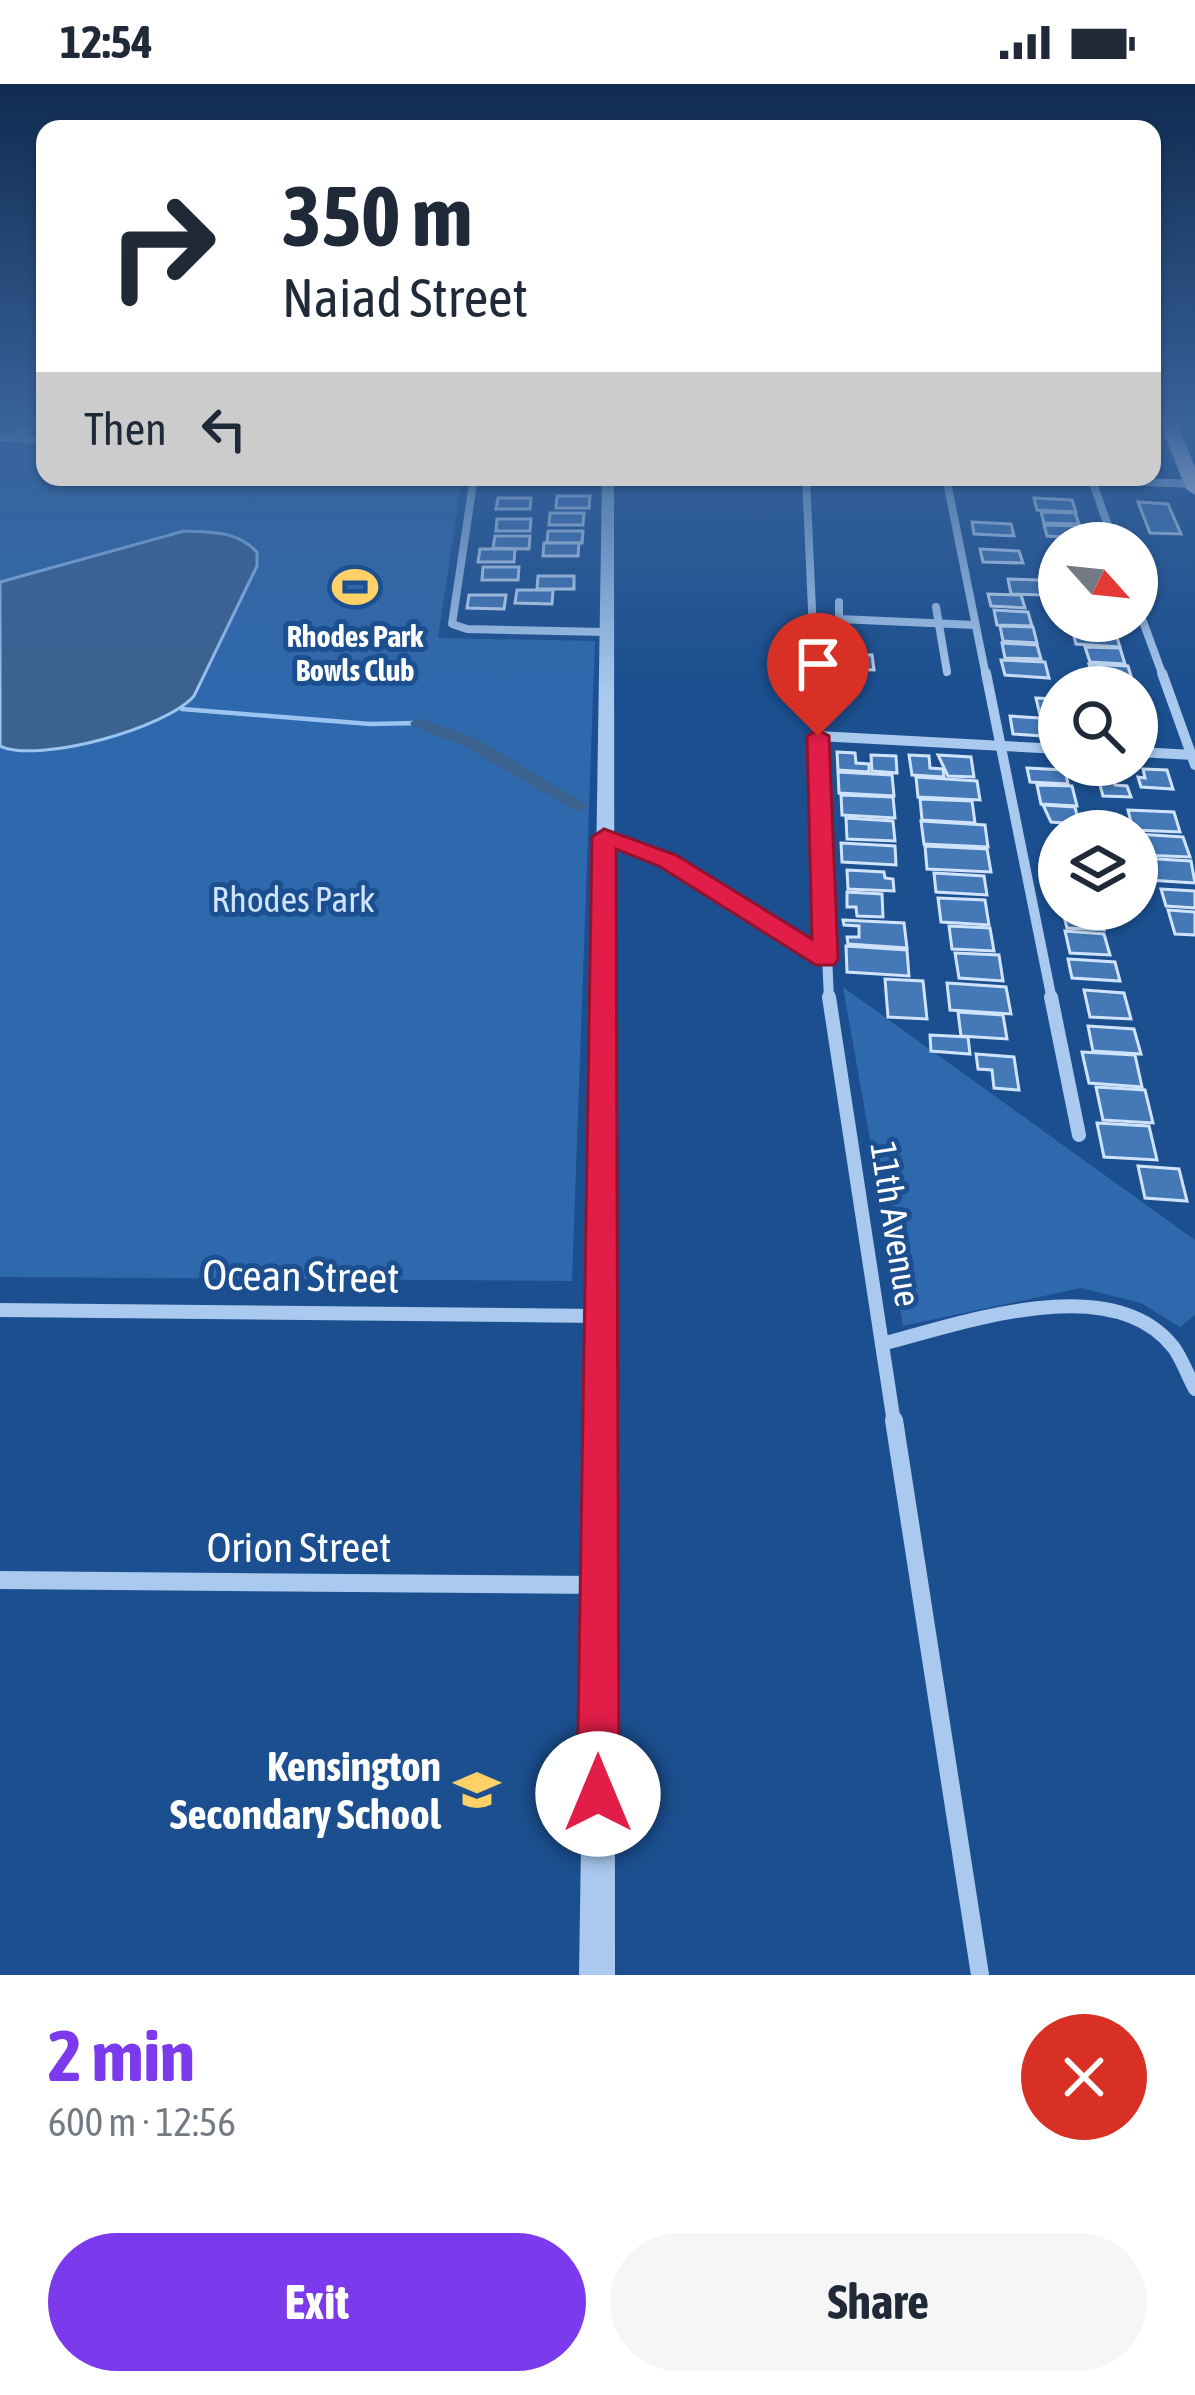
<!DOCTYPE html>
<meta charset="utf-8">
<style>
:root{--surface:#fff;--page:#f6f6f7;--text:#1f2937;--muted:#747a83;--accent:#7c3aed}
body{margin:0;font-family:"Asap Condensed",sans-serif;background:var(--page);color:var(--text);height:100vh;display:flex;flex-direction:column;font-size:45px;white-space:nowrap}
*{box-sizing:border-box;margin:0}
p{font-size:39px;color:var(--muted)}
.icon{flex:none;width:66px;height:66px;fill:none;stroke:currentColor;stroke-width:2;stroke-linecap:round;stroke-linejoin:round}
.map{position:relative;height:1891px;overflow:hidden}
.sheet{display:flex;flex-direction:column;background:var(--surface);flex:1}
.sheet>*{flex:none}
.banner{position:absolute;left:36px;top:36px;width:1125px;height:366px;border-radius:24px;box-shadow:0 3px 9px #0004;background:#fff;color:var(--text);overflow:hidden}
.needle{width:78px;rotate:117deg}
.fabs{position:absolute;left:1038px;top:438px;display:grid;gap:24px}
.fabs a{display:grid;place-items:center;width:120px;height:120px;border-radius:50%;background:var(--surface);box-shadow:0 3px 9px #0004;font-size:60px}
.pin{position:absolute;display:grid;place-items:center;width:102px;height:102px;color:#fff;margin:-123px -51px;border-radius:50% 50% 50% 0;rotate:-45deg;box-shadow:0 0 12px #0007}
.pin .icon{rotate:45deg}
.me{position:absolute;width:132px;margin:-66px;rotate:0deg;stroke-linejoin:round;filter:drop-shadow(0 0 9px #0008)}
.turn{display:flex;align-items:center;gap:42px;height:252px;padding:0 48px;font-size:54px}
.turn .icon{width:156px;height:156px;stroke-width:2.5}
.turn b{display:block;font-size:84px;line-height:102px}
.then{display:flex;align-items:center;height:114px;padding:0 48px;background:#0003;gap:24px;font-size:45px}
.round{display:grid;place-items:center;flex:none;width:126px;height:126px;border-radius:63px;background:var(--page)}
.headline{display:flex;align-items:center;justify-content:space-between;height:204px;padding:0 48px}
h1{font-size:72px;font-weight:700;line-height:90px;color:var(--accent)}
.primary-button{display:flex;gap:24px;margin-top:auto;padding:24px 48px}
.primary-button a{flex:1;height:138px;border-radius:72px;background:var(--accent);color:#fff;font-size:48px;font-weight:700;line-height:138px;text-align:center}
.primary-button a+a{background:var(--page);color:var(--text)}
.status{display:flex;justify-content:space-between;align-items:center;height:84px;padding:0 60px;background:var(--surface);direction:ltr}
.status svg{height:33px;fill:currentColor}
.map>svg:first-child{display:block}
.green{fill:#2e69ad}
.water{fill:#3c6290;stroke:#9cc4f0;stroke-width:3}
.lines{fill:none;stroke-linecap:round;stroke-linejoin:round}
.stream{stroke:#9cc4f0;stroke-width:4.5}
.canal{fill:#3c6290;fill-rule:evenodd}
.building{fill:#4478b7;stroke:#cfe3fa;stroke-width:3}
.minor-far3{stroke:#a9c9ee;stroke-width:8}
.minor-far2{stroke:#a9c9ee;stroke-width:10}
.minor-far1{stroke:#a9c9ee;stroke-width:14}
.minor{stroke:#a9c9ee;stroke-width:18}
.tertiary{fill:#a9c9ee;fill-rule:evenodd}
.primary{fill:#f0f6ff;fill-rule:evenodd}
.route{fill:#e11d48;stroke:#92132f;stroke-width:3}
.labels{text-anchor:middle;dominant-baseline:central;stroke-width:10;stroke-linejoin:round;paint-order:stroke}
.far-poi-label{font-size:30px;font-weight:bold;fill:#fff;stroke:#1b4f8f}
.park-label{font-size:36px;fill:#cfe3fa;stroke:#1b4f8f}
.street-label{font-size:36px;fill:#fff;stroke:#1b4f8f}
.near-street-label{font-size:42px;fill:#fff;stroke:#1b4f8f}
.near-poi-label{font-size:42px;font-weight:bold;fill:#fff;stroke:#1b4f8f;text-anchor:end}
</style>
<div class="status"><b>12:54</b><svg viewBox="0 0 49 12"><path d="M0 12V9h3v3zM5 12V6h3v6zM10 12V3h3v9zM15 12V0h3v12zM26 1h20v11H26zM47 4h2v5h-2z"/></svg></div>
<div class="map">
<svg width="1195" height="1891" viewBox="0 0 1195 1891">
<rect width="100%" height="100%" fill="#1b4f8f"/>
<g class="green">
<path d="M0,359L45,362V393L462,394L438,554L595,557L572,1197L0,1193Z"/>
<path d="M843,903L1195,1156V1231L1180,1243L1141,1219L1081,1204L903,1242Z"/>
</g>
<path class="water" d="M184,447C213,448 237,447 257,468V482L194,612C166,644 39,680 0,662V498Z"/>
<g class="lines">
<path class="stream" d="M182,625L370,640L418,639"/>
<path class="canal" d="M418,634L474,653L589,722L580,727L574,726L462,661L412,642L410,639Z"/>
</g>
<g class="building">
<path d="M557,412H590L589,424H556Z"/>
<path d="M498,414H531L530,425H496Z"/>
<path d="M1034,414L1072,416L1076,428L1037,426Z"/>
<path d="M1138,418L1168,420L1181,450L1150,449Z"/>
<path d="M1041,428L1075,429L1079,440L1044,439Z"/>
<path d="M550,429H584L583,441H549Z"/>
<path d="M497,435H531L530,447H496Z"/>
<path d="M972,438L1011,440L1014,452L974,450Z"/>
<path d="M1044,441L1079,442L1083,454L1047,452Z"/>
<path d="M548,447H583L582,459H547Z"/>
<path d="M495,452H530L529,465L493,464Z"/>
<path d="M544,459H579L578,472H543Z"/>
<path d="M480,465H515L514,478H478Z"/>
<path d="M980,465L1019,467L1023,479L983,478Z"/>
<path d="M483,483H519L518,496H482Z"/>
<path d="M538,492H574V505H537Z"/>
<path d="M1008,495L1039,496L1043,511L1011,510Z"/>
<path d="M517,506H553L552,520L515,519Z"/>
<path d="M988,510L1021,511L1025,524L991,522Z"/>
<path d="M469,511H506L504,525L467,524Z"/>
<path d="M994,526L1028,528L1032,542L997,541Z"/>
<path d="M1000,542L1033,543L1037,559L1003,557Z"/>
<path d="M1072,545L1115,547L1120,563L1076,560Z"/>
<path d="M1002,559L1037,561L1041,575L1005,574Z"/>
<path d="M1085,563L1120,564L1125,580L1090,578Z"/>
<path d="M848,570L872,571L874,586L849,585Z"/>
<path d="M1001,576L1045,578L1049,594L1005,591Z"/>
<path d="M1089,580L1128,582L1133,599L1094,597Z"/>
<path d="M1036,614L1059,615V632L1040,631Z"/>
<path d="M1010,632L1055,635L1059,653L1013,650Z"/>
<path d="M837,668L855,669L856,679L869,680V688L838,686Z"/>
<path d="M871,671L896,672L897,689L872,687Z"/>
<path d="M909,671L929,672L930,684L943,685L944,693L912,691Z"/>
<path d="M938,671L971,673L974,693L948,692Z"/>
<path d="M1027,684L1065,686L1068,700L1030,698Z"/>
<path d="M1143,685L1167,686L1173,705L1141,703L1138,693L1145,694Z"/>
<path d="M838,688L892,691L894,712L839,709Z"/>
<path d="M1097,690L1112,691L1115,701L1127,702L1131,713L1103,712Z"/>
<path d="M916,693L977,697L980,716L918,713Z"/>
<path d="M1037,701L1072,702L1077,722L1041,720Z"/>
<path d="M841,711L893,713L895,734L842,731Z"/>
<path d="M920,715L972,717L975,739L922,736Z"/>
<path d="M1043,721L1075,723L1079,740L1051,738Z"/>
<path d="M1128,726L1174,728L1180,748L1133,746Z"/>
<path d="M846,734L893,737L895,757L847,755Z"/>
<path d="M921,737L985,741L988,763L924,760Z"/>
<path d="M1137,750L1183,753L1190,773L1140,771Z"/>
<path d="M841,759L895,762L896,781L842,778Z"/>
<path d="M925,762L987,765L991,788L927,785Z"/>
<path d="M1141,774L1191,777L1195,799L1148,796Z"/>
<path d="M847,786L884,788L885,794L893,795L894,807L848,805Z"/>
<path d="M934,789L984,792L987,811L936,808Z"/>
<path d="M1161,805L1195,807V824L1166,822Z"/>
<path d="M847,808L882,810L883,833L857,832L856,823H847Z"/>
<path d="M938,814L985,816L989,841L941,838Z"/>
<path d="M1062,825H1098L1104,846L1067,844Z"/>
<path d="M1168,826L1195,828V851L1175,850Z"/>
<path d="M843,836L904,839L907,864L848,860L847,853H859V842L844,841Z"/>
<path d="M949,842L990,844L994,867L952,865Z"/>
<path d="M1065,847L1104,850L1110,871L1070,869Z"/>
<path d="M846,862L907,866L909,892L847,888Z"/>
<path d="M955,869L999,871L1003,897L959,894Z"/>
<path d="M1068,875L1115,878L1120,897L1072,894Z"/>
<path d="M885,895L923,897L927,935L888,933Z"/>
<path d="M947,899L1006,903L1011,930L950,926Z"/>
<path d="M1084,906L1124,909L1131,935L1090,933Z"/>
<path d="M958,928L1003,931L1007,955L961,952Z"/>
<path d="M1088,942L1134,945L1141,970L1093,967Z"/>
<path d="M930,951L968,953L970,970L931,967Z"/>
<path d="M1082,968L1135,971L1142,1003L1089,999Z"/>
<path d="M976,970L1014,973L1019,1006L994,1004L992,986L978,985Z"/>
<path d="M1096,1003L1145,1006L1153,1039L1103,1036Z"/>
<path d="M1097,1039L1149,1042L1157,1076L1104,1073Z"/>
<path d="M1138,1082L1179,1085L1187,1117L1145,1114Z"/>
</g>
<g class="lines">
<g class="minor-far3">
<path d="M13,350L43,342"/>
<path d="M0,353L45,357"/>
<path d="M474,393L452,540L467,545L606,548"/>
<path d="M806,393L815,592"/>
<path d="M946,393L986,592"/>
<path d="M1016,393L1195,400"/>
<path d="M1091,393L1114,459"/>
<path d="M839,518V535L975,541"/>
<path d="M1137,521L1163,592"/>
<path d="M936,523L947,588"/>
<path d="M839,535L842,583"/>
</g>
<g class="minor-far2">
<path d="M815,589L829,916"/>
<path d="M986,589L1052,916"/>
<path d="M1162,589L1195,681"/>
<path d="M818,652L1059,665"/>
<path d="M1137,668L1194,671"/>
<path d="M604,753L668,777L825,875"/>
</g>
<g class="minor-far1">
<path d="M829,913L894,1339"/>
<path d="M1051,913L1079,1051"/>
<path d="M0,1226L601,1232"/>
<path d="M882,1260C960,1240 1113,1184 1174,1264C1182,1275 1188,1292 1195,1305"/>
</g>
<g class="minor">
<path d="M894,1336L980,1891"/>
<path d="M0,1496L597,1501"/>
</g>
<path class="tertiary" d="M602,393H614L615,1891H579Z"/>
<path class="primary" d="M1161,342H1178L1195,383V411L1186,405Z"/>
</g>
<linearGradient id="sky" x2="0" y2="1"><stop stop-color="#0f2b4f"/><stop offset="0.56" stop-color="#39639b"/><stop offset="1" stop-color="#39639b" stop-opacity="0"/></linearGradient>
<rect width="1195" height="607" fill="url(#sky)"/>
<path class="route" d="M818,646L829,652L838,875L834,881H816L659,782L616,765L619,1710L613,1725L598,1731L583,1725L577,1710L592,753L604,745L676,771L812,855L807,652Z"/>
<defs>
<g id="stadium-bare" transform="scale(3.6)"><path d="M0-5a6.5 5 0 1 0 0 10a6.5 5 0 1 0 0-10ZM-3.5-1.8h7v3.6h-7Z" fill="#ffd166" stroke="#1b4f8f" stroke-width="2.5" paint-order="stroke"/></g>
<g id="school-bare" transform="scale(3.6)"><path d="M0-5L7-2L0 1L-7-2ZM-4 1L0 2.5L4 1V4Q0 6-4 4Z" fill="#ffd166" stroke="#1b4f8f" stroke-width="2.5" paint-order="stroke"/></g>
</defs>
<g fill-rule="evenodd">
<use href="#stadium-bare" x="355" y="503"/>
<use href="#school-bare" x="477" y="1706"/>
</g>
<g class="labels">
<g class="far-poi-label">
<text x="355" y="552">Rhodes Park<tspan x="355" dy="34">Bowls Club</tspan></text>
</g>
<g class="park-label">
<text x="293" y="815">Rhodes Park</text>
</g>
<g class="street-label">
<text transform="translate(896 1140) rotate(81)">11th Avenue</text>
</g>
<g class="near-street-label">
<text transform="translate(301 1192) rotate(1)">Ocean Street</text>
<text x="299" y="1463">Orion Street</text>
</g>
<g class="near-poi-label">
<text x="441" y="1682">Kensington<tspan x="441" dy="48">Secondary School</tspan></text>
</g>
</g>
</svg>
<div class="fabs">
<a><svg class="needle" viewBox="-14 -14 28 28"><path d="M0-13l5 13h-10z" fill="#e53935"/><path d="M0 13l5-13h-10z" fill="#747a83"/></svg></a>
<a><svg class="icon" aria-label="search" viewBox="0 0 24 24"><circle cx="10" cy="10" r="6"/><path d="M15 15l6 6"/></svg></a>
<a><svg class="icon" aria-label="layers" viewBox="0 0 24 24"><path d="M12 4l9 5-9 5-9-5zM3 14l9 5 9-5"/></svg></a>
</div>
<div class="pin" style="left:818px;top:652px;background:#d93025"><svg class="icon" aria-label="arrive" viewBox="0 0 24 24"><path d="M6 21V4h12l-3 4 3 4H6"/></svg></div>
<svg class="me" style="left:598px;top:1710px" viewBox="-20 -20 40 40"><circle r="19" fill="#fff"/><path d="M0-13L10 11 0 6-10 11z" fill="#e11d48"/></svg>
<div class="banner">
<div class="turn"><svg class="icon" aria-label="right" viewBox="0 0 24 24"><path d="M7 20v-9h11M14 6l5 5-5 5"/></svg><div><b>350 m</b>Naiad Street</div></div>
<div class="then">Then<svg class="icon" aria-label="left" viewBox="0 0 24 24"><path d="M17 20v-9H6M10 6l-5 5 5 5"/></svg></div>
</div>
</div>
<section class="sheet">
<div class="headline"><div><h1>2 min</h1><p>600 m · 12:56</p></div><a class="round" style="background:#d93025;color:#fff"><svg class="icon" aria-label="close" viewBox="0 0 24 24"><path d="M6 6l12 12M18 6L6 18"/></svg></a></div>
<div class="primary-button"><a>Exit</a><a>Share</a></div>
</section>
